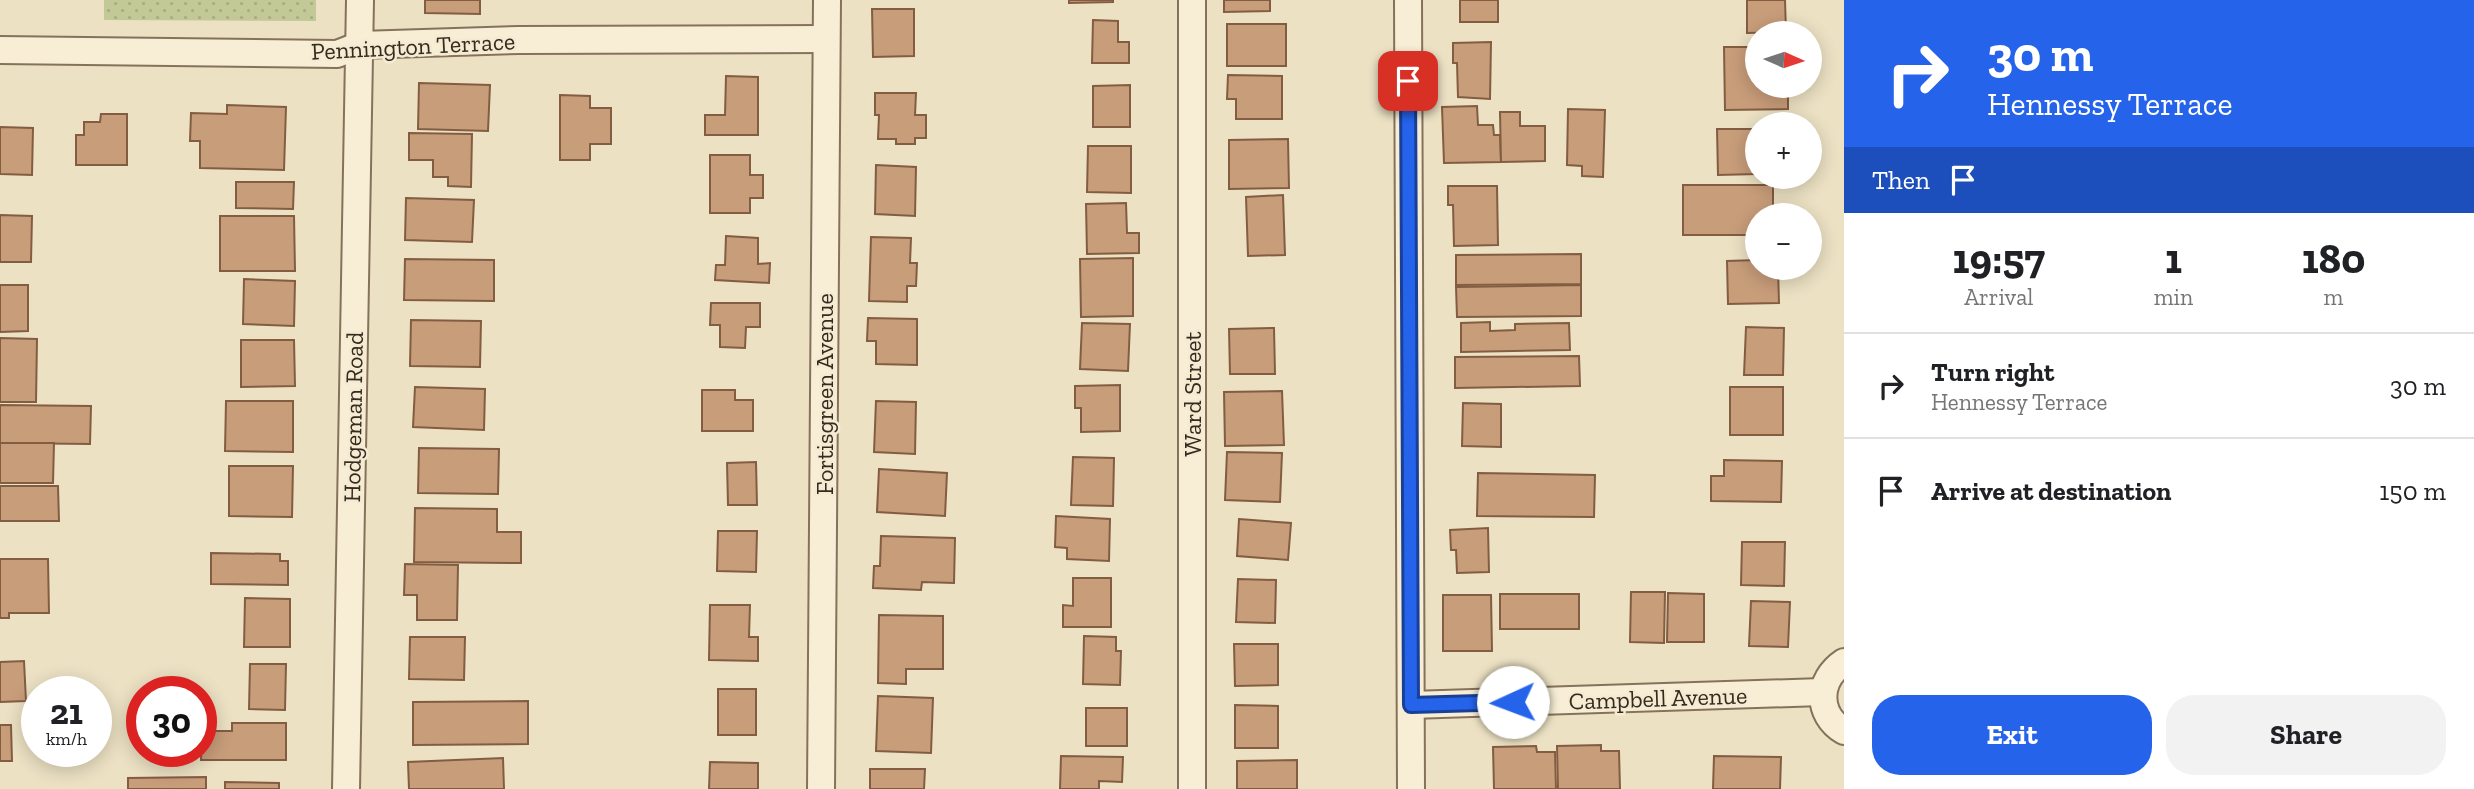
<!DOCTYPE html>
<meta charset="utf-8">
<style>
:root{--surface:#fff;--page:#f2f2f2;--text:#202124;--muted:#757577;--line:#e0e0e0;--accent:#2563eb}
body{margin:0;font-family:"Zilla Slab",serif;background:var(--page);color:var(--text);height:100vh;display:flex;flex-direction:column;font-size:26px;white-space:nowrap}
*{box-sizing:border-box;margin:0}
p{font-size:23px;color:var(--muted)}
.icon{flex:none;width:38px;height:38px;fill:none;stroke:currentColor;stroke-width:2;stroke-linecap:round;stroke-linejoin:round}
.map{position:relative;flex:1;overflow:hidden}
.sheet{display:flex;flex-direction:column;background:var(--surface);width:630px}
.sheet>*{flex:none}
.banner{background:#2563eb;color:#fff;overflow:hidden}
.needle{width:46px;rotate:93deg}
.buttons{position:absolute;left:1745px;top:21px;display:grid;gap:14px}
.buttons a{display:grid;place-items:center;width:77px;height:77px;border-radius:50%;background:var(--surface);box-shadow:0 4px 18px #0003;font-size:35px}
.speed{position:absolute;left:21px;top:676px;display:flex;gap:14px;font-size:35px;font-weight:700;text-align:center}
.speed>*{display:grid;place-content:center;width:91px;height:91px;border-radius:50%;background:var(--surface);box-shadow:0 4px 18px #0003;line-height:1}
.speed small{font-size:18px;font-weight:400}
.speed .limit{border:10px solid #d22;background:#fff;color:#111}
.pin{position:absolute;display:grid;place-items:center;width:60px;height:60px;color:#fff;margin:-30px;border-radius:14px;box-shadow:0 4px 10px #0006}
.me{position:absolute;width:77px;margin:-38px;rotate:268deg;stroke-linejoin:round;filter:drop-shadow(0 0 5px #0008)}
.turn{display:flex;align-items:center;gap:24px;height:147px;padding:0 28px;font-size:32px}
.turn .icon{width:91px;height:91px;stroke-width:2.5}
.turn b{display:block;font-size:49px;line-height:60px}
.then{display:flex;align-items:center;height:66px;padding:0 28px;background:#0003;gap:14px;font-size:26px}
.eta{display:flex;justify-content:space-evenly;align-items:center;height:119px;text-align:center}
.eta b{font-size:42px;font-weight:800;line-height:49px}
.button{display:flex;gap:14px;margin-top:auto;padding:14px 28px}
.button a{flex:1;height:80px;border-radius:28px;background:var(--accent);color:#fff;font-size:28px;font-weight:800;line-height:80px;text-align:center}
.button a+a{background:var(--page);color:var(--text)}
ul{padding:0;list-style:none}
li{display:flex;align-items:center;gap:21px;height:105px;padding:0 28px;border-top:2px solid var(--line)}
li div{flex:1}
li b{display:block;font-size:26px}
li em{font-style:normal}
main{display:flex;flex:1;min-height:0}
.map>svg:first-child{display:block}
.green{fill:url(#green-dots)}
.building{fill:#c89d7a;stroke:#835d42;stroke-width:2}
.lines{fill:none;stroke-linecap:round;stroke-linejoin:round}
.minor-casing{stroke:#85725b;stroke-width:30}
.minor{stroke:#f7eed5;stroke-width:26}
.route-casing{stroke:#184099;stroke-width:18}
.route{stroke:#2563eb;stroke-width:12}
.labels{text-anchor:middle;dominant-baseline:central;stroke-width:5;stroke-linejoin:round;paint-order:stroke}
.street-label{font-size:24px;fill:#352a1e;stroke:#f4ebd2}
</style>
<main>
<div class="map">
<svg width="1844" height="789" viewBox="0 0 1844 789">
<defs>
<pattern id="green-dots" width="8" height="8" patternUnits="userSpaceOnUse" patternTransform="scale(1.75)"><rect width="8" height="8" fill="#c2c997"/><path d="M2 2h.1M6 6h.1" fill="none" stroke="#a7ad82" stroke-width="1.8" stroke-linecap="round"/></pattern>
</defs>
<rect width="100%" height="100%" fill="#ece1c3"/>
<path class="green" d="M104,0H316V21L104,20Z"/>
<g class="building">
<path d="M425,0H480V14L425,13Z"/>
<path d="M1069,0H1113V2L1069,3Z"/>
<path d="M1224,0H1270V11L1224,12Z"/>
<rect x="1460" y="0" width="38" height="22"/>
<path d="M1747,0H1785L1786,32L1747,33Z"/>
<path d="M872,9H914V56L873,57Z"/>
<path d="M1093,20L1118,21V42H1129V63H1092Z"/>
<rect x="1227" y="24" width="59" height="42"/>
<path d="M1491,42L1490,99L1458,97L1457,63H1453V43Z"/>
<path d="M1724,47H1757V86H1788V109L1725,110Z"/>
<path d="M1228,75L1282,76V119H1236V99H1227Z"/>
<path d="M726,76L758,77V135H705V115H725Z"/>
<path d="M419,83L490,85L488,131L418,129Z"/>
<path d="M1130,85V127H1093V86Z"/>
<path d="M875,93H916L915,115H926V138H915V144H896V139H878L879,115H875Z"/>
<path d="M560,95L590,96V108H611V144H590V160H560Z"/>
<path d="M227,105L286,107L284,170L200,168V141H190L191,113L227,114Z"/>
<path d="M1477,106L1478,125H1493L1494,135H1500L1501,162L1444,163L1442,107Z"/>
<path d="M1568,109L1605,110L1603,177L1582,176V166L1567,165Z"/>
<path d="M1500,112H1520V126H1545V161L1501,162Z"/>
<path d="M101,114H127V165H76V135H84V122H100Z"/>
<path d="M0,127L33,128L32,175L0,174Z"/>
<path d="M1717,129H1757V174L1718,175Z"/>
<path d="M409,133L472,134L471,187L448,186V177H433V160H409Z"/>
<path d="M1288,139L1289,188L1229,189V140Z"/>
<path d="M1088,146H1131V193L1087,192Z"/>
<path d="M710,155H750V175H763V198H750V213H710Z"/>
<path d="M876,165L916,167L915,216L875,214Z"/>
<path d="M236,182H294L293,209L236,208Z"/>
<path d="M1683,185H1773V215H1757V235H1683Z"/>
<path d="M1448,186H1497L1498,245L1454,246L1453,205H1448Z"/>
<path d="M1283,195L1285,255L1248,256L1246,197Z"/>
<path d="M406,198L474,200L472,242L405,240Z"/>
<path d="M1126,203L1127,233H1139V253L1087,254L1086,204Z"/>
<path d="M0,215L32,216L31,262H0Z"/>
<path d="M220,216H294L295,271H220Z"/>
<path d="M726,236L758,238V264L770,263L769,283L715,280L716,265H725Z"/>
<path d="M871,237L911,238L910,263H917L916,286H907V302L869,301Z"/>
<path d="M1581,254V284L1456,285V255Z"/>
<path d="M1133,258V316L1081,317L1080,259Z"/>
<path d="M405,259L494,260V301L404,300Z"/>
<path d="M1757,260V268H1778L1779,303L1728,304L1727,261Z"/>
<path d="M244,279L295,281L294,326L243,324Z"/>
<path d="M0,285H28V331L0,332Z"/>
<path d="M1581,285V316L1457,317L1456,287Z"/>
<path d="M711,303H760V327H746L745,348L720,347V325H710Z"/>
<path d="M868,318L917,319V365L876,364V341H867Z"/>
<path d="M411,320L481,321L480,367L410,366Z"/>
<path d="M1490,322V331L1515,330V324L1569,323L1570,350L1461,352V323Z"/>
<path d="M1082,323L1130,324L1128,371L1080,369Z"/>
<path d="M1746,327L1784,328L1783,375H1744Z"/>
<path d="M1274,328L1275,374H1230L1229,329Z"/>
<path d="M0,338L37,339L36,402H0Z"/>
<path d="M241,340H294L295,386L241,387Z"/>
<path d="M1579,356L1580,386L1455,388V357Z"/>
<path d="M1120,385V431L1081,432V408H1075V386Z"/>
<path d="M415,387L485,389L484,430L413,427Z"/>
<rect x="1730" y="387" width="53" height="48"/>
<path d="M702,390H735V400H753V431H702Z"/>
<path d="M1282,391L1284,445L1225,446L1224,392Z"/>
<path d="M226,401H293V452L225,451Z"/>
<path d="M876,401L916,402L915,454L874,452Z"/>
<path d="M1463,403L1501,404V447L1462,446Z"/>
<path d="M0,405L91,406L90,444L0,443Z"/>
<path d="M0,443H54L53,483H0Z"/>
<path d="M419,448L499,449L498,494L418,493Z"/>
<path d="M1227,452L1282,453L1280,502L1225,500Z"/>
<path d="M1073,457L1114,458L1113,506L1071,505Z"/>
<path d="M1724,460L1782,461L1781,502L1711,501V476H1724Z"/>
<path d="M756,462L757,505H728L727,463Z"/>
<path d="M229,466H293L292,517L229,516Z"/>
<path d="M879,469L947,473L945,516L877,512Z"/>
<path d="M1478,473L1595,475L1594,517L1477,516Z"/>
<path d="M0,486H58L59,521H0Z"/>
<path d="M415,508L497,509V532H521V563L414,562Z"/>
<path d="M1056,516L1110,519L1109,561L1067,559V548L1055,547Z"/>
<path d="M1239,519L1291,523L1288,560L1237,556Z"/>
<path d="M1488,528L1489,572L1457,573L1456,550H1451L1450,530Z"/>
<path d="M718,531H757L756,572L717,571Z"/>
<path d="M881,536L955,538L954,583L922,582L921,590L873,588L874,566H880Z"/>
<path d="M1742,542H1785L1784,586L1741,585Z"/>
<path d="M211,553L280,554V561H288V585L211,584Z"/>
<path d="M0,559H48L49,613H9V618H0Z"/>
<path d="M405,564L458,565L457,620H417V595H404Z"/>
<path d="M1073,578H1111V627H1063V605L1073,606Z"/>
<path d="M1238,579L1276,580L1275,623L1236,622Z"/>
<path d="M1631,592H1665L1664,643L1630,642Z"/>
<path d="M1668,593L1704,594V642H1667Z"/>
<rect x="1500" y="594" width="79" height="35"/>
<path d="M1443,595H1491L1492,651H1443Z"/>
<path d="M245,598L290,599V647H244Z"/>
<path d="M1751,601L1790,602L1788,647L1749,646Z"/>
<path d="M710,605H750L749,637H758V661L709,660Z"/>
<path d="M879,615L943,616V669H906V684L878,683Z"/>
<path d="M1084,636L1116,637V651H1121L1120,685L1083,684Z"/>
<path d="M410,637H465L464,680L409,679Z"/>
<path d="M1234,644H1278V685L1235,686Z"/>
<path d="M24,661L26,701L0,702V662Z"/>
<path d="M250,664H286L285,710L249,709Z"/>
<rect x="718" y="689" width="38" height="46"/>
<path d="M878,696L933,698L931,753L876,751Z"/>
<path d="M528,701V744L413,745V702Z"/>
<path d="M1235,705L1278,706V748H1235Z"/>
<rect x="1086" y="708" width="41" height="38"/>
<path d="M232,723H286V760H201L202,731H232Z"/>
<path d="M0,725H11L12,761H0Z"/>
<path d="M1601,745V751H1619L1620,789H1558L1557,746Z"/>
<path d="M1536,746L1537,752H1555L1556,789H1494L1493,747Z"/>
<path d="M1061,756L1123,757L1122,782L1099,781V789H1060Z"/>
<path d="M1714,756L1781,757L1780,789H1713Z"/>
<path d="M503,758L504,789H409L408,762Z"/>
<path d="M1297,760V789H1237V761Z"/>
<path d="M710,762L758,763V789H709Z"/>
<path d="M870,769H925L924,789H870Z"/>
<path d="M206,777V789H128V778Z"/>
<path d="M225,782L279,783V789H225Z"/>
</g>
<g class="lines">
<g class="minor-casing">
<g id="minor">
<path d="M1408,0L1411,789"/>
<path d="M0,50L337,54L360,45L519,40L826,39"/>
<path d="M1844,662C1817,680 1816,714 1844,731"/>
<path d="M1411,705L1822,692"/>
<path d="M346,789L360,0"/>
<path d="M821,789L827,0"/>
<path d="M1192,789V0"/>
</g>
</g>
<use href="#minor" class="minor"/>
</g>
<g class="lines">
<g class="route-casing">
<path id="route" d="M1408,81L1411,705L1513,702"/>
</g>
<use href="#route" class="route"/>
</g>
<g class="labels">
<g class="street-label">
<text transform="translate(413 46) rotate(-3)">Pennington Terrace</text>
<text transform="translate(824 394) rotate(-90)">Fortisgreen Avenue</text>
<text transform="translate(1192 394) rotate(-90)">Ward Street</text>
<text transform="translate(353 417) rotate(-89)">Hodgeman Road</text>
<text transform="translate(1658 698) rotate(-2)">Campbell Avenue</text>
</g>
</g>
</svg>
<div class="buttons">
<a><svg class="needle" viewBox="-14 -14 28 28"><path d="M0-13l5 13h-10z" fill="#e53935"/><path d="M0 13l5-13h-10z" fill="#757577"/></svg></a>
<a>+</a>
<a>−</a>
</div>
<div class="speed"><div>21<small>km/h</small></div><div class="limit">30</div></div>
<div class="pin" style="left:1408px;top:81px;background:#d93025"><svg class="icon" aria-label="arrive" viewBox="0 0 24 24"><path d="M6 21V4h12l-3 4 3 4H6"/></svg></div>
<svg class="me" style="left:1513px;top:702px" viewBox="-20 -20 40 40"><circle r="19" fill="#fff"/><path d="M0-13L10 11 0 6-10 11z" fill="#2563eb"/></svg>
</div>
<section class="sheet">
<div class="banner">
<div class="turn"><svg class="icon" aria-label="right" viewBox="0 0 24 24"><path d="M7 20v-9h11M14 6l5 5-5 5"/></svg><div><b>30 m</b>Hennessy Terrace</div></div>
<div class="then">Then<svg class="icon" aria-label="arrive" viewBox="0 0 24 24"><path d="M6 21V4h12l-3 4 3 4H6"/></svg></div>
</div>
<div class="eta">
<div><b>19:57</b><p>Arrival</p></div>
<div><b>1</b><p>min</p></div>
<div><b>180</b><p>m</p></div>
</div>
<ul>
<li><svg class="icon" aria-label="right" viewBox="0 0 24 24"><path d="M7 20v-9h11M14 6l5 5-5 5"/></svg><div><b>Turn right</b><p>Hennessy Terrace</p></div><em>30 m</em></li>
<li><svg class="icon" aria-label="arrive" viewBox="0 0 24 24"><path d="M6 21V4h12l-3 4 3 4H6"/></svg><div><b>Arrive at destination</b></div><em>150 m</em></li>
</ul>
<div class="button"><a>Exit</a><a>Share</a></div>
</section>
</main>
